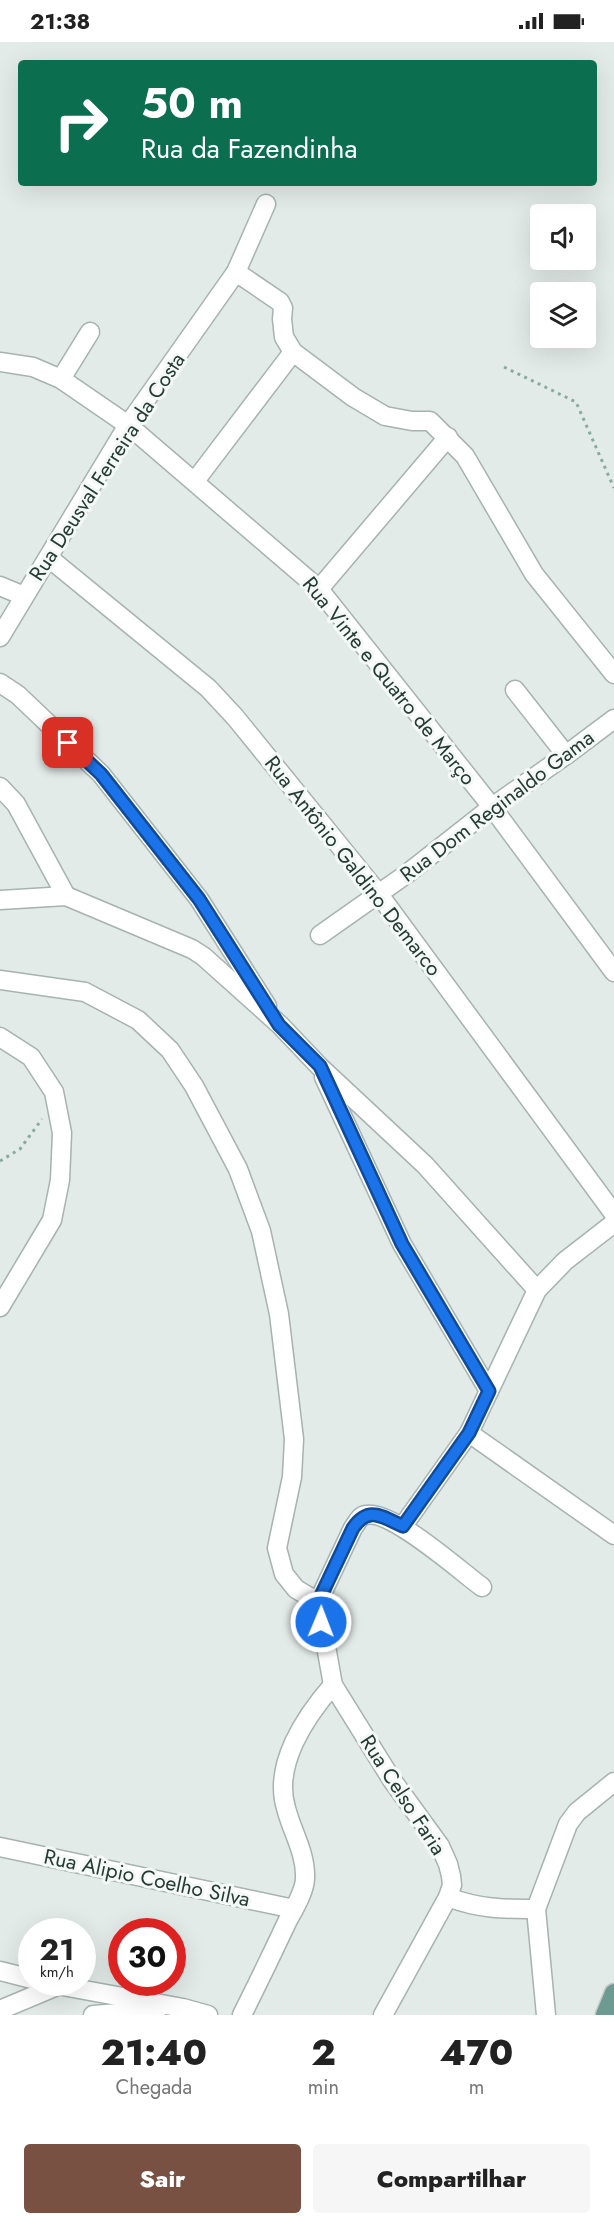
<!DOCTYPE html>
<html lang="pt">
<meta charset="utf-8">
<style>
:root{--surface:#fff;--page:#f6f6f6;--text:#222;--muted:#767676;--accent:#785143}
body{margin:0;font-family:Jost,sans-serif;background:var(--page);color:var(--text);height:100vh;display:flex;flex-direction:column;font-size:22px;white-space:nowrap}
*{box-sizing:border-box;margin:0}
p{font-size:20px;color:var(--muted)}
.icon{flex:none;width:33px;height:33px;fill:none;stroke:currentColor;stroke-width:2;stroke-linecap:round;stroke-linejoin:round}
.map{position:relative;height:1973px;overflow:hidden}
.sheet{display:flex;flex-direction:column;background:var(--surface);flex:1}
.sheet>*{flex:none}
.top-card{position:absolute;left:18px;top:18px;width:579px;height:126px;border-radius:6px;box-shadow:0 6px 24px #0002;background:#0b6e4f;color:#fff;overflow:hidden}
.controls{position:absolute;left:530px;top:162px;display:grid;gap:12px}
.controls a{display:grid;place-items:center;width:66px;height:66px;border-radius:6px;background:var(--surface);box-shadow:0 6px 24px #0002;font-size:30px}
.speed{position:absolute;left:18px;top:1876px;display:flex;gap:12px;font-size:30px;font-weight:700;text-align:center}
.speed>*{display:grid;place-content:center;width:78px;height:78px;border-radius:50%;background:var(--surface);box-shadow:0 6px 24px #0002;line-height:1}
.speed small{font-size:15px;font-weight:400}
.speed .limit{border:9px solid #d22;background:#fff;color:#111}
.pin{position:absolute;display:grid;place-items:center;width:51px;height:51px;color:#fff;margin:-26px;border-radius:12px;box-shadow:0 3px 9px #0006}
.me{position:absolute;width:66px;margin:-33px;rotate:1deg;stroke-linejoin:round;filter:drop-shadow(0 0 4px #0008)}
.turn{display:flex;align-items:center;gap:21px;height:126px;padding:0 24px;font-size:27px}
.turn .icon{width:78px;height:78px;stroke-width:2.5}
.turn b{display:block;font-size:42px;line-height:51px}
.eta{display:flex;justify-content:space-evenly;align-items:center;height:102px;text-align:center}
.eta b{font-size:36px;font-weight:800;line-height:42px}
.primary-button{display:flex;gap:12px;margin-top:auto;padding:12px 24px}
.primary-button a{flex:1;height:69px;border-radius:6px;background:var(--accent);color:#fff;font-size:24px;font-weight:800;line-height:69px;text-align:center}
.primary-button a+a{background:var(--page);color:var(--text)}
.status{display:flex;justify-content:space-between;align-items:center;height:42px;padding:0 30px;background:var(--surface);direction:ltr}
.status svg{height:16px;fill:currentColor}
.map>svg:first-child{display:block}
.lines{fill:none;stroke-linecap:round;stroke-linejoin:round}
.minor-casing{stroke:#a6b3af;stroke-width:21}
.major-casing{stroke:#c2c8c6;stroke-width:21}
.path{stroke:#88aba1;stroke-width:3;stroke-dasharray:3 4.5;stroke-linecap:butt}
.minor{stroke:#fff;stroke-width:18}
.major{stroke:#6d9b91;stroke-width:18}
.route-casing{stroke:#114b97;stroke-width:15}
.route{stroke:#1a73e8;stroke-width:10}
.labels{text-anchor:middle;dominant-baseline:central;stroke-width:6;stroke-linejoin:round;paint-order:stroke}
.street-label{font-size:21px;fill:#253b35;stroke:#f4f8f6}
</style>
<div class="status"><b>21:38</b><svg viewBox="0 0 49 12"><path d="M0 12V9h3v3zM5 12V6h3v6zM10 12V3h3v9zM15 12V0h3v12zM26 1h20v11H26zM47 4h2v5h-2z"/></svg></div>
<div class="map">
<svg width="614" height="1973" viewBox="0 0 614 1973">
<rect width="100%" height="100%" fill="#e3ebe8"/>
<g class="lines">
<g class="minor-casing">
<g id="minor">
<path d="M236,230L280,260L283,266L282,277L284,295L293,310L353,355L385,374L412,379H430L465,414L534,532L614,632"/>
<path d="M0,320L33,325L61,337L128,383L319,547L492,765L614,930"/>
<path d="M61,337L90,290"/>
<path d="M195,439L293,310"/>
<path d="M49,516L208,646L235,675L378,851L614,1172"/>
<path d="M0,544L24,554"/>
<path d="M319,547L448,395"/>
<path d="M0,595L128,383L236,230L266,162"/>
<path d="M0,641L18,653L101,732L199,857L267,964"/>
<path d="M515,648L566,713"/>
<path d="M0,745L16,762L66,854"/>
<path d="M0,858L66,854L192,907L203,914L280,983L320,1025L425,1123L537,1248"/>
<path d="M320,893L408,831L492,765L566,713L614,677"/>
<path d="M0,938L85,950L138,978L170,1008L194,1044L238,1127L261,1189L279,1272L294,1397L292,1435L277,1506L284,1532L296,1547L318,1560"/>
<path d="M0,995L31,1015L54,1050L62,1091L60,1138L52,1178L0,1265"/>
<path d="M324,1035L402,1202L489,1349"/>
<path d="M469,1391L614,1493"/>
<path d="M403,1484L469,1391L537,1248L565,1219L614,1181"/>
<path d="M318,1560L333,1643L392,1738L440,1804L448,1822L451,1834L452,1843L448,1855L383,1973"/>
<path d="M318,1560L353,1486C357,1481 359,1474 366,1473C391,1467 460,1529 482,1545"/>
<path d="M0,1805L294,1867"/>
<path d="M448,1855C479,1867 503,1867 536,1867"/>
<path d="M0,1929L32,1937"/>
<path d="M46,1941L183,1966L208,1973"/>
<path d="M0,1968L57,1944"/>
<path d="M93,1973L157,1968"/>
<path d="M242,1973C258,1941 273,1910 288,1878C294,1867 305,1849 305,1836C306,1811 292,1790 286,1766C273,1723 305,1675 333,1643"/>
<path d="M546,1973L536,1867L568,1782L577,1770L614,1740"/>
</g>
</g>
<g class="major-casing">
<path id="major" d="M605,1973L614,1951"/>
</g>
<g class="path">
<path d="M504,325L576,360L614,446"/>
<path d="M0,1119L20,1107L42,1077"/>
</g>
<use href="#minor" class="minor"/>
<use href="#major" class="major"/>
</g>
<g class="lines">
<g class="route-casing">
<path id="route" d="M68,701L101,732L199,857L279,983L320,1024L402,1202L489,1349L469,1391L403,1484C382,1475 369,1463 353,1486L318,1560L321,1580"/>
</g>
<use href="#route" class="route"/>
</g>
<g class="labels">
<g class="street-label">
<text transform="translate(107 425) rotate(-57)">Rua Deusval Ferreira da Costa</text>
<text transform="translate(389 639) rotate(51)">Rua Vinte e Quatro de Março</text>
<text transform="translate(497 764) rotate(-37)">Rua Dom Reginaldo Gama</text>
<text transform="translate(353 824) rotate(52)">Rua Antônio Galdino Demarco</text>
<text transform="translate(403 1753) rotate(57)">Rua Celso Faria</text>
<text transform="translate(147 1836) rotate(12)">Rua Alipio Coelho Silva</text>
</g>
</g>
</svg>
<div class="controls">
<a><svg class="icon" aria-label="sound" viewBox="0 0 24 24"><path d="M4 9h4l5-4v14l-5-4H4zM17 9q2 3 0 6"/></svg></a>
<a><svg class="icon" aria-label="layers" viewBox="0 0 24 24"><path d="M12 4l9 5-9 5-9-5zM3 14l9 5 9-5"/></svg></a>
</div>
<div class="speed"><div>21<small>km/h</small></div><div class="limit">30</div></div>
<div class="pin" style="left:68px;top:701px;background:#d93025"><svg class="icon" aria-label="arrive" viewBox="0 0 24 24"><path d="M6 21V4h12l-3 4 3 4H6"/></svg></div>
<svg class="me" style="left:321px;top:1580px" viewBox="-20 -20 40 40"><circle r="17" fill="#1a73e8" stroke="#fff" stroke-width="3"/><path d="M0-11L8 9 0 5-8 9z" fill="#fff"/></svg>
<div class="top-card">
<div class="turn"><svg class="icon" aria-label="right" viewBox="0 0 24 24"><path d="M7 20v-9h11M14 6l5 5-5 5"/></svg><div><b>50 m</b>Rua da Fazendinha</div></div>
</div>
</div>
<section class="sheet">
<div class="eta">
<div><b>21:40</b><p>Chegada</p></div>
<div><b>2</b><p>min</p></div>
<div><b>470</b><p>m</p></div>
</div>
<div class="primary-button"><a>Sair</a><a>Compartilhar</a></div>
</section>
